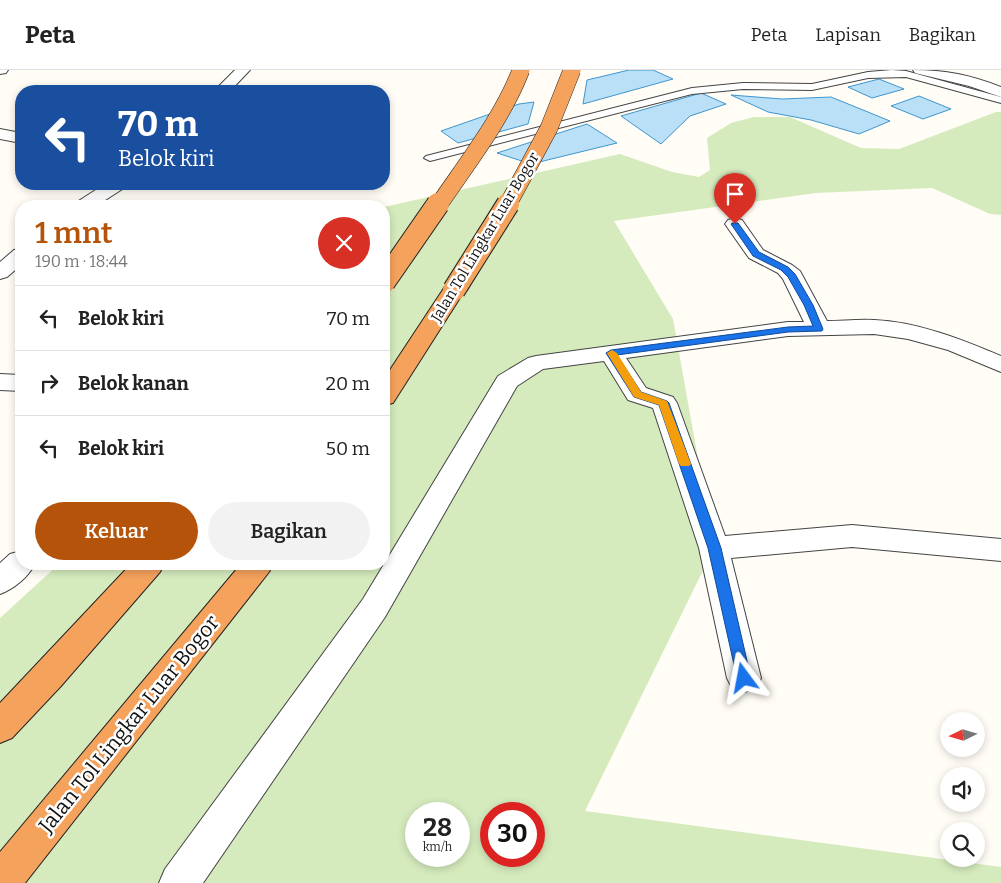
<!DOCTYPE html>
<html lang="id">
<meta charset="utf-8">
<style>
:root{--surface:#fff;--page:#f2f2f2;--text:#222;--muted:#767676;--line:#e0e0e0;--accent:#b45309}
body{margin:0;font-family:Bitter,serif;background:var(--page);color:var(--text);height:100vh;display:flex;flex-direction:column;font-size:19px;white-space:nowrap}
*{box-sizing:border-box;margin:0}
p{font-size:16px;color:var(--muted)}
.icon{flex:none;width:28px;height:28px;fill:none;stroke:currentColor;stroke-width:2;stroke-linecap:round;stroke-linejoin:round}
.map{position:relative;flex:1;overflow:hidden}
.details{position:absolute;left:15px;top:130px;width:375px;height:370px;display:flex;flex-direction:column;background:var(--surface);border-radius:20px;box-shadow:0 2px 8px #0003}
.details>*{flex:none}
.top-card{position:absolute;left:15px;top:15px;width:375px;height:105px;border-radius:20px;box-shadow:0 2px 8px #0003;background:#1a4fa0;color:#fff;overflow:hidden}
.needle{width:32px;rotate:265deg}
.buttons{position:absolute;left:940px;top:642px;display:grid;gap:10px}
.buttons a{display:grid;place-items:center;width:45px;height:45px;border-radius:50%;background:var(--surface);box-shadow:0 2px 8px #0003;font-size:25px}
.speed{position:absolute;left:405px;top:732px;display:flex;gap:10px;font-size:25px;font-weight:700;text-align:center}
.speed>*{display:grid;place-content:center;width:65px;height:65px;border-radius:50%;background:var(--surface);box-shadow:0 2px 8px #0003;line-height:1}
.speed small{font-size:12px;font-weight:400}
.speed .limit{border:8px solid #d22;background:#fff;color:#111}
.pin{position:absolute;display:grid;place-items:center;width:42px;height:42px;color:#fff;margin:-51px -21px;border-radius:50% 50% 50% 0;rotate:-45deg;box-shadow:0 0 5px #0007}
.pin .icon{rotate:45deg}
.me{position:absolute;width:55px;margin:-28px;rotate:347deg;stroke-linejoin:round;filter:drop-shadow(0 0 4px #0008)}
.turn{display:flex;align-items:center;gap:18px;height:105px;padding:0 20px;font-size:22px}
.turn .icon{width:65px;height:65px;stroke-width:2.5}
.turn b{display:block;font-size:35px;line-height:42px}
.round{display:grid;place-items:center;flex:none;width:52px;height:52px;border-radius:26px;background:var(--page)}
.summary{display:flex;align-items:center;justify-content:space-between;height:85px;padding:0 20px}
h1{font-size:30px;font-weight:600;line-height:38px;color:var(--accent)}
.action{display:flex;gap:10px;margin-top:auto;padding:10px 20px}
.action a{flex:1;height:58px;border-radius:30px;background:var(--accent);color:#fff;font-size:20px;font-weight:600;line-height:58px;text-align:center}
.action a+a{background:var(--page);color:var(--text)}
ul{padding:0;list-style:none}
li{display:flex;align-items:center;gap:15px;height:65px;padding:0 20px;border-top:1px solid var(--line)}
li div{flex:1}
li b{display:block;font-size:19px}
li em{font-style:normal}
header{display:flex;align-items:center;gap:30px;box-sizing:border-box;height:70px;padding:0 25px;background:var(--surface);border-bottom:1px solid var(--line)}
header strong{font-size:24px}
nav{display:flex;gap:28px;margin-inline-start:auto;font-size:18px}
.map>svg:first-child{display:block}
.green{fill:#d5ebbd;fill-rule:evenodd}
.water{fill:#b9e0f7;stroke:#3f96cf}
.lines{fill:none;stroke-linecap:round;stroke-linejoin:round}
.service-casing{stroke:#444;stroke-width:2}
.minor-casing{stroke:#444;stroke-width:2}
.motorway-casing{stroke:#222;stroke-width:2}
.service{fill:#fff;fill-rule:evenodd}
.minor{fill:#fff;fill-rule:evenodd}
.motorway{fill:#f5a25d;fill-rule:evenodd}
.motorway-bridge-far1-casing{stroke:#222;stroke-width:18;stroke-linecap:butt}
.motorway-bridge-casing{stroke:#222;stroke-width:24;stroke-linecap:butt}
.motorway-bridge-far1{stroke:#f5a25d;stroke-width:17}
.motorway-bridge{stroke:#f5a25d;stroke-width:22}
.route{fill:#1a73e8;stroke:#114b97}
.slow{fill:#f59e0b}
.labels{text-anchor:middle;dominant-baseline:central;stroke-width:5;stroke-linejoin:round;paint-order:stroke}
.far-street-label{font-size:15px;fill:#111;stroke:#fff}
.near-street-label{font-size:21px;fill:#111;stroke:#fff}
</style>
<header>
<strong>Peta</strong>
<nav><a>Peta</a><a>Lapisan</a><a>Bagikan</a></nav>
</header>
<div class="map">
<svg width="1001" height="813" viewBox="0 0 1001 813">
<rect width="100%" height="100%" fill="#fffdf5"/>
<path class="green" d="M996,42H1001V145L990,144L932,118L816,123L614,151L673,249L714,478L585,741L1001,797V813H0V548L59,494H384V137L620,84L672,102L699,107L710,100L707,68L731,53L754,47H790L861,78L899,79ZM416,744H459V786H416ZM491,744H534V786H491Z"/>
<g class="water">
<path d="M629,0H653L673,9L583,34L587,10Z"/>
<path d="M879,9L904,19L872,28L848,17Z"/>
<path d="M701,23L726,34L690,46L661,74L621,46Z"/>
<path d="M731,25L782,29L831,27L890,51L859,64L811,50L768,42Z"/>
<path d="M919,26L951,39L923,49L891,36Z"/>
<path d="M534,32L528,54L458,73L441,61L519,34Z"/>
<path d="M587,54L617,73L531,94L497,83Z"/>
</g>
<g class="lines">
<g class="service-casing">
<path id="service" d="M892,0L906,1L1001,27V33L906,7L868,8L812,20L743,19L692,24L430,91L424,88L426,86L692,18L743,13L812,14L868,2Z"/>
</g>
<g class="minor-casing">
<g id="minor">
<path d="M0,0H8L6,3L0,4Z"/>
<path d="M235,0H250L230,21H214Z"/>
<path d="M913,0C946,0 970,5 1001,17V27L969,16L915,3Z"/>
<path d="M0,59L21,63V73L0,69Z"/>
<path d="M105,114H126L124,118L96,136H75L77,132Z"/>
<path d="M735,148L742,150L763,180L792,195L800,201L827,251C842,251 858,249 874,250C918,252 961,269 1001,286V302L948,280L908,269L874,264L788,266L626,288L646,318L673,327L677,333L725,466L852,455L1001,469V491L852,477L731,488L761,608L756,618L744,622L732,618L727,608L699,478L653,338L628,330L604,291L543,299L517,316L385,547L203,813H159L165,799L363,529L498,306L528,288L536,286L788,252H804L783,209L778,203L749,188L725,154L728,150Z"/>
<path d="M21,178V195L7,207L0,209V192L14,180Z"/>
<path d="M0,304L21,305V321L0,320Z"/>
<path d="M21,481V494H35C28,507 14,519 0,524V493L10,484Z"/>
</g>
</g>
<g class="motorway-casing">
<g id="motorway">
<path d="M454,213L462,215L465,220L393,333L384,335V309L446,215Z"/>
<path d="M131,494H164L160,502L61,616L12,668L0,673V633Z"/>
<path d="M241,494H273L269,502L25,813H0V782Z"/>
</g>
</g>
<use href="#service" class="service"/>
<use href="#minor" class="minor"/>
<use href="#motorway" class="motorway"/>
<g class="motorway-bridge-far1-casing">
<g id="motorway-bridge-far1">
<path d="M438,136C467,93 502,49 521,0"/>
<path d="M507,136L549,58L572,0"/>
</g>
</g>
<g class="motorway-bridge-casing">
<g id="motorway-bridge">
<path d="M384,212L438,134"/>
<path d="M454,220L508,134"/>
</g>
</g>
<use href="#motorway-bridge-far1" class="motorway-bridge-far1"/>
<use href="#motorway-bridge" class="motorway-bridge"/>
</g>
<path class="route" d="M732,153H738L759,182L788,197L795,204L813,235L823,259L822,261L788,262L617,285L641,322L667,331L669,333L721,478L751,608L749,613L744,614L739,613L737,608L708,478L659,335L634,327L606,283L611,280L788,257L813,256L804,235L788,207L781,200L753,186L731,154Z"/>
<path class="slow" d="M612,280L617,283L641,322L667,331L691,394L689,396H681L679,394L659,335L634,327L607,283Z"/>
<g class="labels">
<g class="far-street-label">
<text transform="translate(485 167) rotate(-59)">Jalan Tol Lingkar Luar Bogor</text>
</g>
<g class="near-street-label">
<text transform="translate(129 654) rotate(-51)">Jalan Tol Lingkar Luar Bogor</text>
</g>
</g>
</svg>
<div class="buttons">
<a><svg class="needle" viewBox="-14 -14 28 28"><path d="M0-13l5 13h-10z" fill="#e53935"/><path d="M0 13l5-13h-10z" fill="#767676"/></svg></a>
<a><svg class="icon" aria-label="sound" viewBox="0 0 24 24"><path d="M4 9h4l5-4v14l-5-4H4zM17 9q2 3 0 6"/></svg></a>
<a><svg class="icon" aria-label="search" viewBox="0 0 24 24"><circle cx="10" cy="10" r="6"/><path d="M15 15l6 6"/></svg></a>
</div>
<div class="speed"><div>28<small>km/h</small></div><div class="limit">30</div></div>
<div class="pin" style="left:735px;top:154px;background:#d93025"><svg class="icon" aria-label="arrive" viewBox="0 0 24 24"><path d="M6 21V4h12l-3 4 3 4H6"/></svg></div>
<svg class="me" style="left:744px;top:608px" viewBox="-20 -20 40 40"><path d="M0-17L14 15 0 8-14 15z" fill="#1a73e8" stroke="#fff" stroke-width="4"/></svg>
<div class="top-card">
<div class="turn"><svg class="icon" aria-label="left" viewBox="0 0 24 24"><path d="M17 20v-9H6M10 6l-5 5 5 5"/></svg><div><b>70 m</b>Belok kiri</div></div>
</div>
<section class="details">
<div class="summary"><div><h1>1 mnt</h1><p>190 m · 18:44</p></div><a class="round" style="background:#d93025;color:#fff"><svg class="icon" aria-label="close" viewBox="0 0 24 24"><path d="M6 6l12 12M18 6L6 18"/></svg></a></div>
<ul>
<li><svg class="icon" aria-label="left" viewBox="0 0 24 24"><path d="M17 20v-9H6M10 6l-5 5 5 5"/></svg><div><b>Belok kiri</b></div><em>70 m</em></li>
<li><svg class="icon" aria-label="right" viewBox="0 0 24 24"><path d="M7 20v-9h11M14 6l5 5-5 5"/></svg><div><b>Belok kanan</b></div><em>20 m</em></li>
<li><svg class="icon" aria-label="left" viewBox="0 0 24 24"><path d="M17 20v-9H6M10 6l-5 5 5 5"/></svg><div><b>Belok kiri</b></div><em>50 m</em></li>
</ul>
<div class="action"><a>Keluar</a><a>Bagikan</a></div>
</section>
</div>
